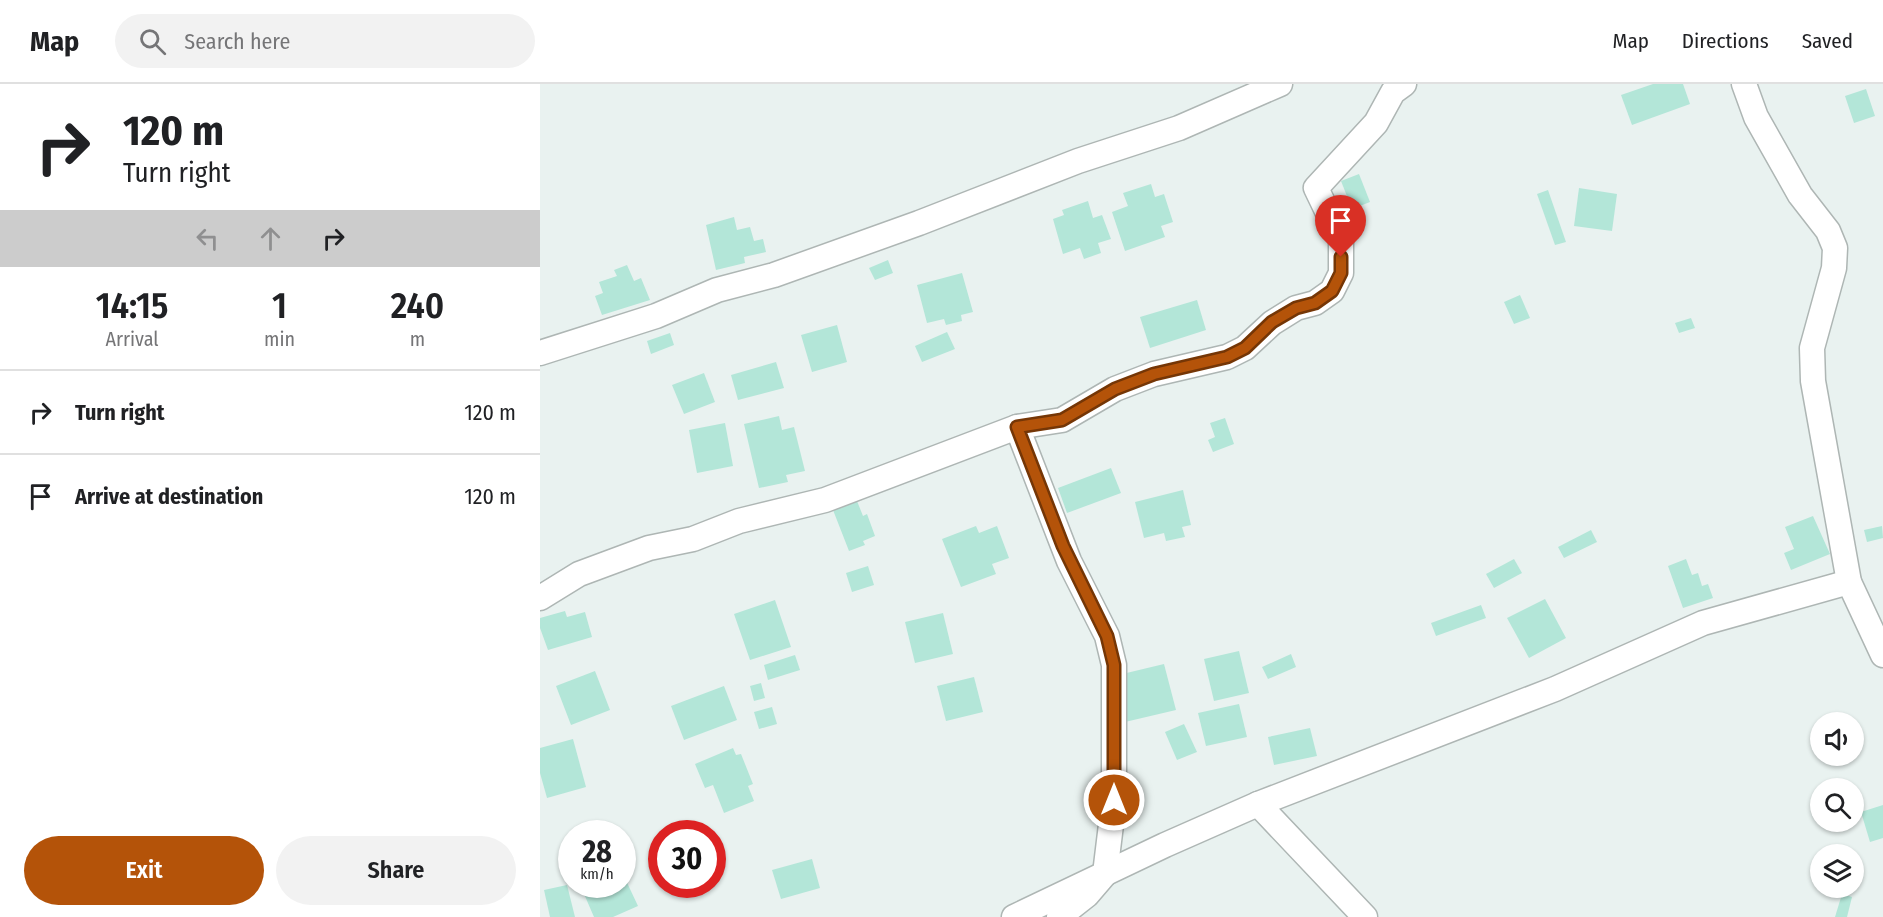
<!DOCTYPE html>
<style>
:root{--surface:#fff;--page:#f2f2f2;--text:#202124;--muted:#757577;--line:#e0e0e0;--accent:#b45309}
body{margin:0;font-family:"Fira Sans Condensed",sans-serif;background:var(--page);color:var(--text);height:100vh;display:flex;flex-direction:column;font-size:22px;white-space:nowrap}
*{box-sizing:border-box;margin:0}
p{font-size:20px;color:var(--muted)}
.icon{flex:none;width:33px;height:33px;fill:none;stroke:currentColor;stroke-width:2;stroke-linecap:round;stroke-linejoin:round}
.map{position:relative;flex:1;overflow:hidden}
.sheet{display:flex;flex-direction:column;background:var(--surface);width:540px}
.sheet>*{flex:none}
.guide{background:#fff;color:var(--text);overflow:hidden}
.controls{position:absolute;left:1270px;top:628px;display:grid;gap:12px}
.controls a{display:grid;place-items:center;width:54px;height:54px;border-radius:50%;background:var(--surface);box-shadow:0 2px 4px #0004;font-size:30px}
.speed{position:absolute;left:18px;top:736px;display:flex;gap:12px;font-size:30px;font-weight:700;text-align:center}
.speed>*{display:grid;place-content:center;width:78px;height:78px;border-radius:50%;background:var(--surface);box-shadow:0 2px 4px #0004;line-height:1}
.speed small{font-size:15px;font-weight:400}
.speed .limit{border:9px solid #d22;background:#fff;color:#111}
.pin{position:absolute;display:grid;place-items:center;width:51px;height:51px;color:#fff;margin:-62px -26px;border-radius:50% 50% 50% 0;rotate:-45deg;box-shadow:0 0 6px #0007}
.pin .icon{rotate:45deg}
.me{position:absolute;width:66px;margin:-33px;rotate:0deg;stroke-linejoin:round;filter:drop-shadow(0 0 4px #0008)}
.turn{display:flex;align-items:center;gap:21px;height:126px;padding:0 24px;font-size:27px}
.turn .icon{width:78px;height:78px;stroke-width:2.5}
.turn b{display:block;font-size:42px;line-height:51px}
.lanes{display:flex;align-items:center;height:57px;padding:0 24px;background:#0003;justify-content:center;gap:30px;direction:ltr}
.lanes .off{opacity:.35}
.eta{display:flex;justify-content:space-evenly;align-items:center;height:102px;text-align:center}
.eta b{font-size:36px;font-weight:600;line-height:42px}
.action{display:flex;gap:12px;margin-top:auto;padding:12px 24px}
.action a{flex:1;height:69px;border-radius:36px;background:var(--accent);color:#fff;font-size:24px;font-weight:600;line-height:69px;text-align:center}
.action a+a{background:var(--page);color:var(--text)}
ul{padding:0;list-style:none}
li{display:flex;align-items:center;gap:18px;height:84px;padding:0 24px;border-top:2px solid var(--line)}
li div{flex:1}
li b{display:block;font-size:22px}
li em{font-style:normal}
header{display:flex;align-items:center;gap:36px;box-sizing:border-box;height:84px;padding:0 30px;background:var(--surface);border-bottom:2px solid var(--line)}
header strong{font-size:28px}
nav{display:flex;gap:33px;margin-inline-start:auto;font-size:21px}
.search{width:420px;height:54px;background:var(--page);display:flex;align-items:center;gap:15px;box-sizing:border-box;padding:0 21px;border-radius:33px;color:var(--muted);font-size:22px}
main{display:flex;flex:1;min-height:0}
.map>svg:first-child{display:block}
.building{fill:#b3e6d8}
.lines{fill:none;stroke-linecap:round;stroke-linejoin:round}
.minor-casing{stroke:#aeb6b4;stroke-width:27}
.minor{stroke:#fff;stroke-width:24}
.route-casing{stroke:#753606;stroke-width:15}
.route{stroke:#b45309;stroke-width:10}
</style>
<header>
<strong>Map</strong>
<div class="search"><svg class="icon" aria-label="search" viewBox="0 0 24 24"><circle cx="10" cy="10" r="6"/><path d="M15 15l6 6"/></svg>Search here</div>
<nav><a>Map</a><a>Directions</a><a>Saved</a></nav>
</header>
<main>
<section class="sheet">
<div class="guide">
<div class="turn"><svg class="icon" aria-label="right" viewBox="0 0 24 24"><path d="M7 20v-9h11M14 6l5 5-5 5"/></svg><div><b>120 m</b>Turn right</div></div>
<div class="lanes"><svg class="icon off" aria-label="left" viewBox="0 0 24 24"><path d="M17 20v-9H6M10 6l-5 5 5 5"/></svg><svg class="icon off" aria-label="ahead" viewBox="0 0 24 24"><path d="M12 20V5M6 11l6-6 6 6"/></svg><svg class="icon" aria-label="right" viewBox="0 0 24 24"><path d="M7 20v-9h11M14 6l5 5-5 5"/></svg></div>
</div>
<div class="eta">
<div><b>14:15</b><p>Arrival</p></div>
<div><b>1</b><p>min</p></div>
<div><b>240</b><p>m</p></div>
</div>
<ul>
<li><svg class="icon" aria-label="right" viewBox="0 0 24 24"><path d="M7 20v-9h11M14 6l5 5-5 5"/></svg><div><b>Turn right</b></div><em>120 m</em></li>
<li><svg class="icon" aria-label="arrive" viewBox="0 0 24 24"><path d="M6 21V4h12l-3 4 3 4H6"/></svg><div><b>Arrive at destination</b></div><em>120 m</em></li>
</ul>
<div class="action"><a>Exit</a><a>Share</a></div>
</section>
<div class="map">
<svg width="1343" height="833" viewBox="0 0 1343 833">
<rect width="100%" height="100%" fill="#e9f2f0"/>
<g class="building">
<path d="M1113,0H1143L1150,20L1092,41L1081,11Z"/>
<path d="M1326,5L1335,32L1314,39L1305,12Z"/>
<path d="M819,90L830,118L812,125L801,97Z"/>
<path d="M611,100L615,113L624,110L633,138L621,142L625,153L585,167L572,128L588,122L583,109Z"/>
<path d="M1039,104L1077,110L1072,147L1034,142Z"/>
<path d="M1008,106L1026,158L1015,161L997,110Z"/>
<path d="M548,117L553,134L562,131L571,155L558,159L561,169L544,175L540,164L523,170L513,135L524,131L522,126Z"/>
<path d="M194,133L197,146L210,143L214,157L223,155L226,168L204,173L205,179L176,186L166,141Z"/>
<path d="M348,176L353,189L335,196L329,184Z"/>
<path d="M87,181L94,197L101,194L110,216L62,231L55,212L63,209L59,198L77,192L74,186Z"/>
<path d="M422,189L433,228L421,231L422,237L406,241L404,235L387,239L377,201Z"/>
<path d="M980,211L990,234L974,240L964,218Z"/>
<path d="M657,216L666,246L610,264L600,233Z"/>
<path d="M1151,234L1155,244L1139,249L1135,239Z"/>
<path d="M297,241L307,278L272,288L261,251Z"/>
<path d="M407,248L415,265L382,278L375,262Z"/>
<path d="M130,249L134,261L111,270L107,257Z"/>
<path d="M236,278L244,304L198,316L191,291Z"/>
<path d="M164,289L175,318L144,330L132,301Z"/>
<path d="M239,332L242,346L254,343L265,387L246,391L248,398L219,404L204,340Z"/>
<path d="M685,334L694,360L673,368L668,356L675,353L670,339Z"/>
<path d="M185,339L193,382L157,389L149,346Z"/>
<path d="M571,384L581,409L527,429L518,404Z"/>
<path d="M643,406L651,441L642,443L645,453L626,457L624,449L604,454L595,418Z"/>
<path d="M317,417L323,432L327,430L335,452L323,457L325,461L309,467L293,426Z"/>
<path d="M1273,432L1290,470L1251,486L1244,469L1254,465L1245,443Z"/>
<path d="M436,442L439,449L457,442L469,474L452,480L456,490L421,503L402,455Z"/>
<path d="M1342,442L1343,454L1327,458L1324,446Z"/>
<path d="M1051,446L1057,458L1024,474L1018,463Z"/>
<path d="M974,475L982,489L954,504L946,490Z"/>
<path d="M1146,475L1152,491L1158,489L1162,502L1168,500L1173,514L1143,524L1128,482Z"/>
<path d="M328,482L334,501L312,508L306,489Z"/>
<path d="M1005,515L1026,554L989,574L967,534Z"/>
<path d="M235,516L251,563L210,576L194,530Z"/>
<path d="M941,521L946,534L896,552L891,539Z"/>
<path d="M25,527L27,533L45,528L52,553L8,566L0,544V534Z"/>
<path d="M403,529L413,570L375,579L365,538Z"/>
<path d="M699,567L709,609L674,617L664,575Z"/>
<path d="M751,570L756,583L728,595L722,583Z"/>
<path d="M255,571L260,586L228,596L224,581Z"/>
<path d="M624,580L636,626L585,638L574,592Z"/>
<path d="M55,587L70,626L31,641L16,602Z"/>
<path d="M434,593L443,628L406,637L397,602Z"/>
<path d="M221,599L225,614L214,617L210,602Z"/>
<path d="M184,602L197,636L144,656L131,622Z"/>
<path d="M699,620L707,653L666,662L658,629Z"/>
<path d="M232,623L237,640L219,645L214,628Z"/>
<path d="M644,640L657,668L637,676L625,648Z"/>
<path d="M770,644L777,672L734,681L728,653Z"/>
<path d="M33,655L46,703L7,714L0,689V664Z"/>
<path d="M193,664L196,671L201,670L213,700L208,702L214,717L184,729L173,701L165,704L155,680Z"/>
<path d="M1343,721V754L1330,758L1321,728Z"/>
<path d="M272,775L280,804L241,815L232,786Z"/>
<path d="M82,788L98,822L73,833H54L41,803L82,801Z"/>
<path d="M27,801L35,833H10L4,806Z"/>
<path d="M1302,810L1312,813L1307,833H1295Z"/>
</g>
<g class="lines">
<g class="minor-casing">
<g id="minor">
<path d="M1204,0L1216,33L1260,111L1288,147L1295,164L1294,184L1272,264L1273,297L1309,498L1343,571"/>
<path d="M0,269L116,232L177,206L234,191L379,139L538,77L639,44L740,0"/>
<path d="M477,343L529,477L567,552L574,581V716L565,790L547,811L519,833"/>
<path d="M0,514L39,490L109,464L153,455L199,437L285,416L477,343L522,336L575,305L614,290L687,273L705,264L732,239L756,224L775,219L792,207L801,189V156L776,104L836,39L853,8L864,0"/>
<path d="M718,720L825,833"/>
<path d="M474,833L625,761L718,720L1015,605L1163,539L1309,498"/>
</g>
</g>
<use href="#minor" class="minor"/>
</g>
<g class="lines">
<g class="route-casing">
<path id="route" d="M574,716V581L567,552L523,462L477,343L522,336L575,305L614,290L687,273L705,264L732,238L756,224L775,219L792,207L801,189V173"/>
</g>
<use href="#route" class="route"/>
</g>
</svg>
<div class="controls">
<a><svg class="icon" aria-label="sound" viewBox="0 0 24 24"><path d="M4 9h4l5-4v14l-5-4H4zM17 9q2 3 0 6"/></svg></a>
<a><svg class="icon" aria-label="search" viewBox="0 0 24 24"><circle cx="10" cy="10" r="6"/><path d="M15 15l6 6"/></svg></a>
<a><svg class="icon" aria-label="layers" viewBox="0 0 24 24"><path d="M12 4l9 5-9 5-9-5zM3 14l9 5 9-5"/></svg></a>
</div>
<div class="speed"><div>28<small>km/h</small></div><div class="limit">30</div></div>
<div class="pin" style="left:801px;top:173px;background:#d93025"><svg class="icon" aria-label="arrive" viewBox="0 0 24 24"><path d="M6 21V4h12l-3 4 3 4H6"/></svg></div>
<svg class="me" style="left:574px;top:716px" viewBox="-20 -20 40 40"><circle r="17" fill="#b45309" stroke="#fff" stroke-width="3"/><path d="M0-11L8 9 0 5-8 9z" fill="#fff"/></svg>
</div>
</main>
